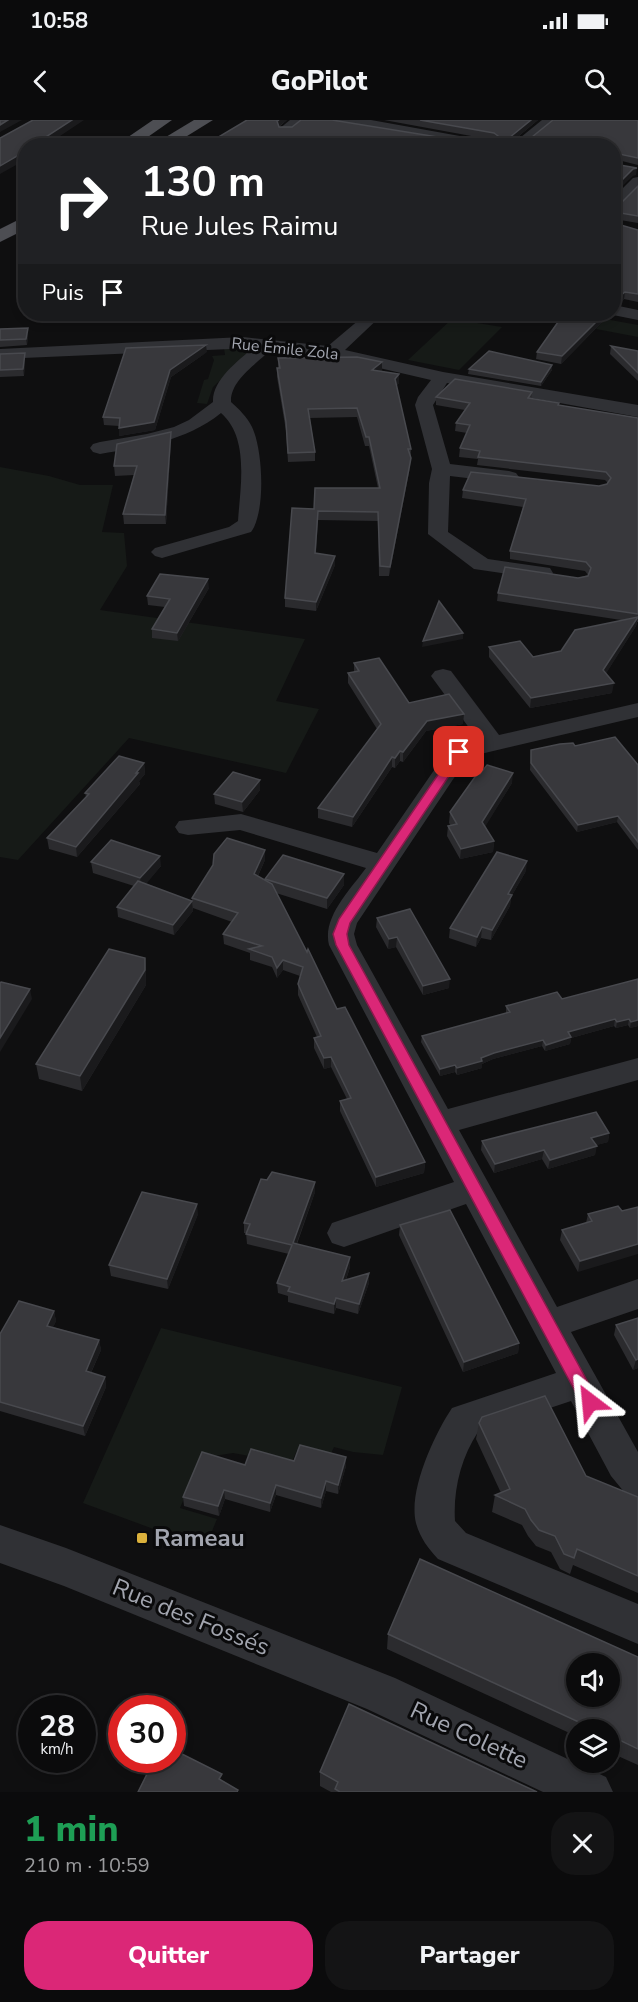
<!DOCTYPE html>
<html lang="fr">
<meta charset="utf-8">
<style>
:root{--surface:#0b0b0c;--page:#141415;--text:#f1f3f6;--muted:#9a9b9d;--line:#2b2b2d;--accent:#db2777}
body{margin:0;font-family:"Nunito Sans",sans-serif;background:var(--page);color:var(--text);height:100vh;display:flex;flex-direction:column;font-size:22px;white-space:nowrap}
*{box-sizing:border-box;margin:0}
p{font-size:20px;color:var(--muted)}
.icon{flex:none;width:33px;height:33px;fill:none;stroke:currentColor;stroke-width:2;stroke-linecap:round;stroke-linejoin:round}
.map{position:relative;height:1672px;overflow:hidden}
.panel{display:flex;flex-direction:column;background:var(--surface);flex:1}
.panel>*{flex:none}
.guide{position:absolute;left:18px;top:18px;width:603px;height:183px;border-radius:24px;box-shadow:0 3px 9px #0003,0 0 0 2px var(--line);background:#202124;color:#fff;overflow:hidden}
.fabs{position:absolute;left:566px;top:1533px;display:grid;gap:12px}
.fabs a{display:grid;place-items:center;width:54px;height:54px;border-radius:50%;background:var(--surface);box-shadow:0 3px 9px #0003,0 0 0 2px var(--line);font-size:30px}
.speed{position:absolute;left:18px;top:1575px;display:flex;gap:12px;font-size:30px;font-weight:700;text-align:center}
.speed>*{display:grid;place-content:center;width:78px;height:78px;border-radius:50%;background:var(--surface);box-shadow:0 3px 9px #0003,0 0 0 2px var(--line);line-height:1}
.speed small{font-size:15px;font-weight:400}
.speed .limit{border:9px solid #d22;background:#fff;color:#111}
.pin{position:absolute;display:grid;place-items:center;width:51px;height:51px;color:#fff;margin:-26px;border-radius:12px;box-shadow:0 3px 9px #0006}
.me{position:absolute;width:66px;margin:-33px;rotate:331deg;stroke-linejoin:round;filter:drop-shadow(0 0 4px #0008)}
.turn{display:flex;align-items:center;gap:21px;height:126px;padding:0 24px;font-size:27px}
.turn .icon{width:78px;height:78px;stroke-width:2.5}
.turn b{display:block;font-size:42px;line-height:51px}
.then{display:flex;align-items:center;height:57px;padding:0 24px;background:#0003;gap:12px;font-size:22px}
.round{display:grid;place-items:center;flex:none;width:63px;height:63px;border-radius:24px;background:var(--page)}
.overview{display:flex;align-items:center;justify-content:space-between;height:102px;padding:0 24px}
h1{font-size:36px;font-weight:800;line-height:45px;color:#1e9e55}
.action{display:flex;gap:12px;margin-top:auto;padding:12px 24px}
.action a{flex:1;height:69px;border-radius:24px;background:var(--accent);color:#fff;font-size:24px;font-weight:800;line-height:69px;text-align:center}
.action a+a{background:var(--page);color:var(--text)}
.status{display:flex;justify-content:space-between;align-items:center;height:42px;padding:0 30px;background:var(--surface);direction:ltr}
.status svg{height:16px;fill:currentColor}
header{display:flex;justify-content:space-between;align-items:center;height:78px;padding:0 24px;background:var(--surface);font-size:27px;font-weight:800}
.map>svg:first-child{display:block}
.green{fill:#161a17}
.lines{fill:none;stroke-linecap:round;stroke-linejoin:round}
.minor{fill:#303135;fill-rule:evenodd}
.primary{fill:#4d4e53;fill-rule:evenodd}
.wall{fill:#2b2b2e}
.shaded-wall{fill:#1a1a1c}
.building{fill:#38383c;stroke:#48494e;stroke-width:1.5;fill-rule:evenodd}
.route{fill:#db2777;stroke:#8e194d;stroke-width:1.5}
.poi-dot{fill:#dbb13c;stroke:#0a0a0b;stroke-width:2}
.labels{text-anchor:middle;dominant-baseline:central;stroke-width:6;stroke-linejoin:round;paint-order:stroke}
.far-street-label{font-size:16px;fill:#a2a5af;stroke:#0a0a0b}
.near-poi-label{font-size:24px;font-weight:bold;fill:#a2a5af;stroke:#0a0a0b;text-anchor:start}
.near-street-label{font-size:24px;fill:#a2a5af;stroke:#0a0a0b}
</style>
<div class="status"><b>10:58</b><svg viewBox="0 0 49 12"><path d="M0 12V9h3v3zM5 12V6h3v6zM10 12V3h3v9zM15 12V0h3v12zM26 1h20v11H26zM47 4h2v5h-2z"/></svg></div>
<header><svg class="icon" aria-label="back" viewBox="0 0 24 24"><path d="M15 5l-7 7 7 7"/></svg>GoPilot<svg class="icon" aria-label="search" viewBox="0 0 24 24"><circle cx="10" cy="10" r="6"/><path d="M15 15l6 6"/></svg></header>
<div class="map">
<svg width="638" height="1672" viewBox="0 0 638 1672">
<rect width="100%" height="100%" fill="#0f0f10"/>
<g class="green">
<path d="M452,199L502,207L459,250L408,240Z"/>
<path d="M605,199L638,205V217L596,209Z"/>
<path d="M224,228H248L249,232L213,267L207,284L197,283L204,260L208,259L214,240L212,236L225,235Z"/>
<path d="M0,347L49,356L80,365H113L102,412L124,413L127,446L100,490L305,519L276,581L319,589L286,653L129,618L18,740L0,737Z"/>
<path d="M161,1208L402,1267L383,1335L353,1332L334,1327L329,1338L297,1330L291,1344L233,1333L201,1338L180,1388L217,1399L205,1428L83,1383Z"/>
</g>
<g class="lines">
<g class="minor">
<path d="M290,0H306L291,12H281L279,9Z"/>
<path d="M324,0H371L493,22L499,26C456,26 412,19 370,8C356,5 334,9 324,0Z"/>
<path d="M542,0H557L525,26H510Z"/>
<path d="M638,57V69L619,88L614,89V77L633,58Z"/>
<path d="M614,185L638,190V200L608,194H614Z"/>
<path d="M366,194H383L345,230L443,252L638,285V297L447,263L433,285L450,344L509,351L516,353L519,357L516,361L509,363L450,356L448,412L488,439L550,448L553,453L550,458L542,459L474,449L428,414L429,363L432,349L415,285L418,277L431,260L332,237L270,230C257,244 230,260 231,282C239,289 247,297 252,307C263,330 266,392 251,412L162,438L155,436L151,432L155,428L229,407L238,401C240,368 250,318 221,293C185,322 144,326 100,334L93,332L90,328L93,324L100,322L147,314L174,307L189,300L213,282C212,260 238,241 253,228L0,239V229L243,217L328,226Z"/>
<path d="M443,549L451,551L499,615L638,583V597L468,637L357,803L354,814L357,825L448,989L638,938V960L459,1010L557,1187L638,1159V1189L571,1212L638,1332V1378L625,1373L611,1356L571,1281L478,1312C461,1338 453,1370 455,1401L466,1413L638,1484V1524L438,1439C428,1428 420,1418 416,1403C408,1371 434,1315 452,1288L556,1253L466,1084L344,1127L332,1123L327,1113L332,1103L454,1062L329,825C322,797 351,769 366,748L240,710L188,715L179,713L175,707L179,701L241,694L377,733L450,627L478,620L431,556L435,551Z"/>
<path d="M0,1405L66,1428L395,1558L606,1657L613,1672H543L367,1589L64,1466L0,1443Z"/>
</g>
<g class="primary">
<path d="M153,0H172L135,26H115Z"/>
<path d="M194,0H213L171,26H151Z"/>
<path d="M26,96V109L0,122V109Z"/>
</g>
</g>
<g class="wall">
<path d="M287,0L279,7L496,21L493,20L384,0H538L513,21H527L638,0V45L614,39L216,23L215,19Z"/>
<path d="M638,66V103L614,99V84L621,83Z"/>
<path d="M614,103L638,110V182L624,179L619,184L614,183Z"/>
<path d="M173,194H261L250,201L217,194L218,200Z"/>
<path d="M273,194H292V199Z"/>
<path d="M296,194H330L320,200Z"/>
<path d="M519,194H608V196L561,244L536,239L537,232L558,201Z"/>
<path d="M28,208V215L27,225L0,227V209Z"/>
<path d="M611,226L638,231V261L610,234Z"/>
<path d="M207,232L171,257L155,310L119,316V306L104,305L103,297Z"/>
<path d="M25,233V240L24,256L0,257V234Z"/>
<path d="M278,238L382,251H381L399,263L396,266L411,329L410,347L389,456H379L378,401L318,400L316,433L335,445L316,491L285,487V478L314,389L378,368L369,326H365L357,297L310,298L315,332V341L288,342L286,311L277,257V248H278Z"/>
<path d="M552,245V250L541,266L468,254L469,249Z"/>
<path d="M532,272V279L559,283V285L638,298V502H637L636,506L606,553L612,573L530,588L489,537V527L533,537L561,531L621,500L497,481L498,473L578,458L588,455L585,451L510,439V431L523,387L462,378L463,370L599,366L607,364L608,363L605,360L477,345L478,339L459,337L460,328L467,313L455,311L456,303L465,290L436,285V277Z"/>
<path d="M171,312V321L166,404H124L123,394L134,355L115,356L114,346Z"/>
<path d="M209,468L178,521L152,518V509L165,487L148,485L147,476Z"/>
<path d="M354,543L409,583L463,604L426,611L403,642L400,641L395,648L392,647L352,707L318,698V688L377,609L348,563V553L354,552Z"/>
<path d="M575,626L638,645V730L617,702L577,712L530,650L531,630Z"/>
<path d="M144,643L145,654L139,661L140,664L77,737L49,729L47,718L86,677L85,673Z"/>
<path d="M480,654L512,663L485,706L494,721L493,732L460,739L447,716L448,706H451L449,703L450,692Z"/>
<path d="M260,660V670L243,692L215,684L214,674Z"/>
<path d="M265,730V740L258,756L265,760V759L344,765L327,789L276,773L337,889L425,1042L424,1053L376,1067L340,991V981L347,979L331,947L324,949L314,928V918L317,917L298,875V864L300,856L283,850L277,858L272,847L250,840V833L224,824L223,814L232,802L193,788V791L174,815L118,797L117,787L134,766L93,753L91,742L161,746L145,764L192,781V778Z"/>
<path d="M526,751L511,777L510,786L491,820L481,818L476,827L449,818L450,808Z"/>
<path d="M377,798L449,868L423,875L396,827L388,829L376,807Z"/>
<path d="M145,838L146,865L82,971L39,959L36,944Z"/>
<path d="M638,859V906L630,908L628,905L616,908L614,906L571,918L570,924L545,931L542,926L493,939L482,944V948L457,955L455,952L440,956L421,922L422,916L506,894V886L562,879Z"/>
<path d="M609,1013L608,1022L596,1025L595,1035L548,1049L542,1039L494,1053L481,1030L482,1021Z"/>
<path d="M315,1072L297,1124L350,1147L346,1160L369,1153V1163L358,1194L336,1188L334,1194L288,1182V1176L278,1173L277,1163L289,1134L247,1124L246,1113H244V1103Z"/>
<path d="M622,1091L578,1152L560,1120L562,1110L586,1103L588,1094Z"/>
<path d="M198,1094L168,1169L111,1156L109,1145Z"/>
<path d="M400,1105L519,1223L518,1233L463,1252L399,1115Z"/>
<path d="M54,1191L56,1201L53,1207L99,1220L101,1230L91,1253L105,1257L106,1267L85,1316L0,1291V1214Z"/>
<path d="M638,1198V1248L633,1250L614,1215L616,1205Z"/>
<path d="M479,1303L586,1356L638,1377V1473L573,1445L570,1454L560,1449L551,1432L536,1426L528,1416L522,1405L492,1392L495,1375L501,1373L476,1319Z"/>
<path d="M346,1337V1346L338,1374L326,1371L321,1388L276,1375L270,1392L225,1379L219,1396L184,1386L183,1377L245,1345Z"/>
<path d="M388,1514L638,1537V1645L609,1632V1610H576V1616L387,1529Z"/>
<path d="M320,1652L537,1672H331L320,1666Z"/>
</g>
<g class="shaded-wall">
<path d="M8,0H22L0,12V5Z"/>
<path d="M72,0H84L45,26H32Z"/>
<path d="M279,0H287L278,7L277,1Z"/>
<path d="M531,0H538L509,24V18Z"/>
<path d="M26,30L25,40L0,54V46Z"/>
<path d="M637,48L636,55L633,56L614,74V68L633,49Z"/>
<path d="M625,172L624,179L619,184L620,176Z"/>
<path d="M250,194H261L250,201Z"/>
<path d="M320,194H330L320,200Z"/>
<path d="M604,194H608V196L561,244L562,236Z"/>
<path d="M28,208V215L27,225L26,219Z"/>
<path d="M206,225L207,232L171,257L155,310L119,316V308L170,250Z"/>
<path d="M25,233V240L24,256L23,249Z"/>
<path d="M382,242V251L372,259V250Z"/>
<path d="M552,245V250L541,266V262Z"/>
<path d="M399,254V263L395,268V259Z"/>
<path d="M171,312V321L166,404L165,395Z"/>
<path d="M411,338L410,347L389,456L390,447Z"/>
<path d="M335,436V445L316,491V482Z"/>
<path d="M208,459L209,468L178,521L177,513Z"/>
<path d="M638,497L636,506L602,560L603,550Z"/>
<path d="M463,513V519L422,527L423,521Z"/>
<path d="M614,563L612,573L530,588L531,578Z"/>
<path d="M464,594L463,604L426,611L403,642V632L427,601Z"/>
<path d="M400,631V641L395,648V638Z"/>
<path d="M392,637V647L352,707L353,697Z"/>
<path d="M144,643L145,654L139,661L140,664L77,737L76,727Z"/>
<path d="M513,653L512,663L482,712V702Z"/>
<path d="M260,660V670L243,692L242,682Z"/>
<path d="M618,696L617,702L577,712L578,705Z"/>
<path d="M494,721L493,732L460,739L461,729Z"/>
<path d="M265,730V740L254,764V754Z"/>
<path d="M160,736L161,746L142,769L140,758Z"/>
<path d="M527,741L526,751L511,777L510,786L491,820L492,810L508,774Z"/>
<path d="M344,754V765L327,789V778Z"/>
<path d="M192,781L193,791L174,815L173,805Z"/>
<path d="M482,807L481,818L476,827L477,817Z"/>
<path d="M397,817L396,827L388,829L389,819Z"/>
<path d="M145,838L146,865L82,971L80,956Z"/>
<path d="M283,840V850L277,858V848Z"/>
<path d="M450,859L449,868L423,875V866Z"/>
<path d="M30,869L32,879L0,932V918Z"/>
<path d="M615,899L614,906L571,918L570,924L545,931L546,925L568,912Z"/>
<path d="M629,899L628,905L616,908L617,902Z"/>
<path d="M638,900V906L630,908L631,902Z"/>
<path d="M543,920L542,926L493,939L482,944V948L457,955V948L494,933Z"/>
<path d="M331,937V947L324,949V938Z"/>
<path d="M455,945V952L440,956V949Z"/>
<path d="M609,1013L608,1022L590,1027L591,1018Z"/>
<path d="M597,1026L595,1035L548,1049L550,1040Z"/>
<path d="M544,1030L542,1039L494,1053L495,1044Z"/>
<path d="M425,1042L424,1053L376,1067V1057Z"/>
<path d="M315,1062V1072L293,1133V1123Z"/>
<path d="M197,1084L198,1094L168,1169L167,1159Z"/>
<path d="M638,1124V1134L578,1152L580,1141Z"/>
<path d="M350,1137V1147L342,1171V1161Z"/>
<path d="M369,1153V1163L358,1194L359,1184Z"/>
<path d="M336,1178V1188L334,1194V1184Z"/>
<path d="M54,1191L56,1201L49,1216L47,1206Z"/>
<path d="M99,1220L101,1230L87,1261L86,1251Z"/>
<path d="M519,1223L518,1233L463,1252L464,1242Z"/>
<path d="M638,1239V1248L633,1250L636,1240Z"/>
<path d="M105,1257L106,1267L85,1316L83,1306Z"/>
<path d="M346,1337V1346L338,1374V1365Z"/>
<path d="M326,1361V1371L321,1388V1378Z"/>
<path d="M276,1365V1375L270,1392V1383Z"/>
<path d="M224,1370L225,1379L219,1396L218,1386Z"/>
</g>
<g class="building">
<path d="M0,0H8L0,5Z"/>
<path d="M33,0H72L32,26H26V30L22,32H24L0,46V18Z"/>
<path d="M247,0H279L277,1L279,7H292L301,0H332L450,19L499,22L502,19L494,13L420,0H531L509,18V21H527L553,0H638V38L614,33V26H212L221,20L215,19Z"/>
<path d="M614,44L637,48L633,49L614,68Z"/>
<path d="M638,66V96L615,92L614,93V84L621,83Z"/>
<path d="M614,103L638,110V174L625,172L620,176H614Z"/>
<path d="M557,194H604L562,236L537,232L563,195Z"/>
<path d="M28,208L26,219L0,220V209Z"/>
<path d="M206,225L170,250L154,302L119,308L120,298L103,297L126,228Z"/>
<path d="M611,226L638,231V253Z"/>
<path d="M489,231L552,245L541,262L469,249Z"/>
<path d="M25,233L23,249L0,250V234Z"/>
<path d="M357,237L382,242L372,250L399,254L395,259L411,329H408L411,338L390,447L380,446L378,392L318,391L315,433L335,436L316,482L285,478L292,388L314,389L315,368H380L369,317H366L357,288L308,289L315,332L288,333L286,302L277,248H280L278,238Z"/>
<path d="M455,259L532,272L528,278L559,283L558,285L638,298V494L498,473L505,447L578,458L588,456L591,448L586,442L510,431L526,379L463,370L471,352L599,366L607,364L611,358L606,352L478,337L480,331L460,328L470,305L456,303L470,283L436,277Z"/>
<path d="M171,312L165,395L123,394L137,346H114L117,324Z"/>
<path d="M160,454L208,459L177,513L152,509L170,479L147,476Z"/>
<path d="M439,481L463,513L423,521Z"/>
<path d="M638,497L603,550L614,563L531,578L489,527L520,521L533,537L561,531L575,510Z"/>
<path d="M379,538L409,583L449,574L464,594L427,601L403,632L400,631L395,638L392,637L353,697L318,688L381,604L348,553L359,551L354,543Z"/>
<path d="M615,617L638,645V722L618,696L578,705L531,643V630L560,624L573,623L575,626Z"/>
<path d="M119,636L144,643L136,653H138L76,727L47,718L89,674L85,673Z"/>
<path d="M487,645L513,653L482,702L494,721L461,729L448,706L457,704L450,692L477,654H480Z"/>
<path d="M233,652L260,660L242,682L214,674Z"/>
<path d="M227,718L265,730L254,754L272,764L307,832L308,829L337,889L345,887L425,1042L376,1057L340,981L351,978L331,937L324,938L314,918L321,916L298,864L303,847L283,840L277,848L272,837L249,829L262,826L223,814L238,793L192,778L213,745L214,734Z"/>
<path d="M111,720L160,736L140,758L91,742Z"/>
<path d="M497,732L527,741L508,774L512,775L492,810L482,807L477,817L450,808Z"/>
<path d="M283,735L344,754L327,778L265,759Z"/>
<path d="M138,761L192,781L173,805L117,787Z"/>
<path d="M410,789L450,859L423,866L397,817L389,819L377,798Z"/>
<path d="M109,829L145,838V850L80,956L36,944Z"/>
<path d="M638,859V900L631,902L629,899L617,902L615,899L568,912L571,917L546,925L543,920L494,933L481,938L482,941L457,948L455,945L440,949L422,916L510,892L506,886L557,872L562,879Z"/>
<path d="M1,862L30,869L0,918V863Z"/>
<path d="M596,992L609,1013L591,1018L597,1026L550,1040L544,1030L495,1044L482,1021Z"/>
<path d="M272,1052L315,1062L293,1123L350,1137L342,1161L369,1153L359,1184L336,1178L334,1184L288,1171L290,1167L277,1163L292,1125L246,1114L250,1104L244,1103L261,1059L267,1060Z"/>
<path d="M142,1072L197,1084L167,1159L109,1145Z"/>
<path d="M618,1086L622,1091L638,1087V1124L580,1141L562,1110L592,1101L588,1094Z"/>
<path d="M450,1090L519,1223L464,1242L400,1105Z"/>
<path d="M19,1181L54,1191L47,1206L99,1220L86,1251L105,1257L83,1306L0,1282V1214Z"/>
<path d="M638,1198V1239L636,1240L616,1205Z"/>
<path d="M545,1276L586,1356L638,1377V1456L577,1429L574,1438L564,1434L555,1416L539,1410L531,1400L525,1389L495,1375L510,1369L479,1303L482,1297Z"/>
<path d="M300,1325L346,1337L338,1365L326,1361L321,1378L276,1365L270,1383L224,1370L218,1386L183,1377L202,1332L245,1345L251,1329L294,1341Z"/>
<path d="M420,1439L638,1537V1629L609,1615V1610H596L388,1514ZM576,1544H609V1576H576Z"/>
<path d="M349,1584L537,1672H340L335,1669L338,1662L320,1652Z"/>
<path d="M172,1629L222,1654L219,1659L238,1670L237,1672H138L154,1640H172Z"/>
</g>
<path class="route" d="M459,629L465,632L350,803L347,814L349,825L596,1277L599,1282L596,1288L590,1290L584,1288L336,825L333,814L339,799L455,630Z"/>
<rect class="poi-dot" x="136" y="1412" width="12" height="12" rx="3"/>
<g class="labels">
<g class="far-street-label">
<text transform="translate(285 229) rotate(6)">Rue Émile Zola</text>
</g>
<g class="near-poi-label">
<text x="154" y="1418">Rameau</text>
</g>
<g class="near-street-label">
<text transform="translate(191 1497) rotate(22)">Rue des Fossés</text>
<text transform="translate(469 1615) rotate(25)">Rue Colette</text>
</g>
</g>
</svg>
<div class="fabs">
<a><svg class="icon" aria-label="sound" viewBox="0 0 24 24"><path d="M4 9h4l5-4v14l-5-4H4zM17 9q2 3 0 6"/></svg></a>
<a><svg class="icon" aria-label="layers" viewBox="0 0 24 24"><path d="M12 4l9 5-9 5-9-5zM3 14l9 5 9-5"/></svg></a>
</div>
<div class="speed"><div>28<small>km/h</small></div><div class="limit">30</div></div>
<div class="pin" style="left:459px;top:632px;background:#d93025"><svg class="icon" aria-label="arrive" viewBox="0 0 24 24"><path d="M6 21V4h12l-3 4 3 4H6"/></svg></div>
<svg class="me" style="left:590px;top:1282px" viewBox="-20 -20 40 40"><path d="M0-17L14 15 0 8-14 15z" fill="#db2777" stroke="#fff" stroke-width="4"/></svg>
<div class="guide">
<div class="turn"><svg class="icon" aria-label="right" viewBox="0 0 24 24"><path d="M7 20v-9h11M14 6l5 5-5 5"/></svg><div><b>130 m</b>Rue Jules Raimu</div></div>
<div class="then">Puis<svg class="icon" aria-label="arrive" viewBox="0 0 24 24"><path d="M6 21V4h12l-3 4 3 4H6"/></svg></div>
</div>
</div>
<section class="panel">
<div class="overview"><div><h1>1 min</h1><p>210 m · 10:59</p></div><a class="round"><svg class="icon" aria-label="close" viewBox="0 0 24 24"><path d="M6 6l12 12M18 6L6 18"/></svg></a></div>
<div class="action"><a>Quitter</a><a>Partager</a></div>
</section>
